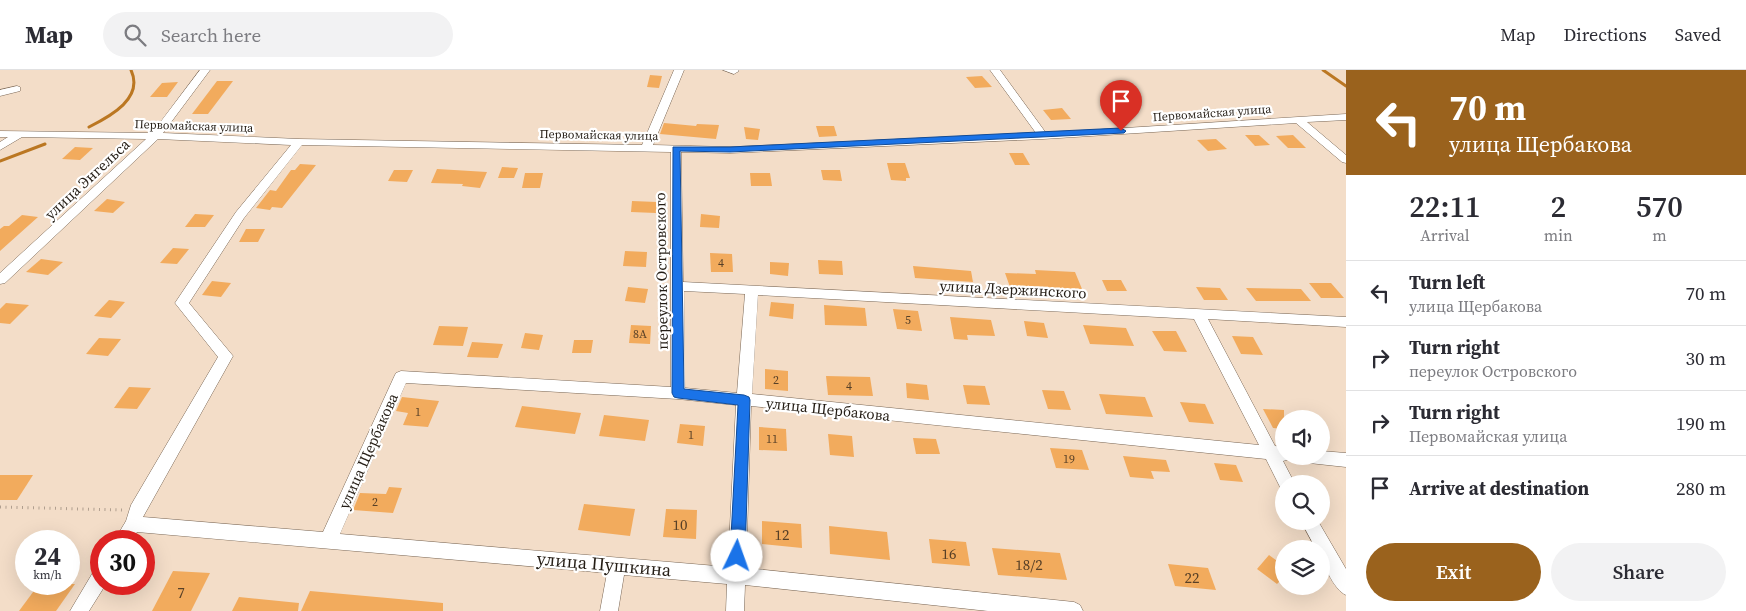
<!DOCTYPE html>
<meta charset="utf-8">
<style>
:root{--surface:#fff;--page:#f2f2f3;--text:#2b2b33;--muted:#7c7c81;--line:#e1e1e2;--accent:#9a621d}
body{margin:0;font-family:"Source Serif 4",serif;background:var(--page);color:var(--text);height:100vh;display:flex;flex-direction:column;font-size:19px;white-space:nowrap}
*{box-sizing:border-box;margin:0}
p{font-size:16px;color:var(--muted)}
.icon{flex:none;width:28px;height:28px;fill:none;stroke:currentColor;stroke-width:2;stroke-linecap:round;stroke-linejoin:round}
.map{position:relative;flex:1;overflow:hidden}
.drawer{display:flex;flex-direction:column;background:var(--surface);width:400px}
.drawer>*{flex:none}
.banner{background:#9a621d;color:#fff;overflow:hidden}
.fabs{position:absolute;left:1275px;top:340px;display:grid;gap:10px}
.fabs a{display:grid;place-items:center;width:55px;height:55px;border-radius:50%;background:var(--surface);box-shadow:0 5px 20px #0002;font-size:25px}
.speed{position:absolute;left:15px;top:460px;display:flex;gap:10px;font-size:25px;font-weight:700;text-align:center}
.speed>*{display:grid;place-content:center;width:65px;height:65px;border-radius:50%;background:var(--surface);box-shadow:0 5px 20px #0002;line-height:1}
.speed small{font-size:12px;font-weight:400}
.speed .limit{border:8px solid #d22;background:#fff;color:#111}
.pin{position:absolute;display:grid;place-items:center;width:42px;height:42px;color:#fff;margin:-51px -21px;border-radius:50% 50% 50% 0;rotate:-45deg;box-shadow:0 0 5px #0007}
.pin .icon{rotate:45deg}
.me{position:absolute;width:55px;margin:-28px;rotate:3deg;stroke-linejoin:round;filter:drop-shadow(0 0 4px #0008)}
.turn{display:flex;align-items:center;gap:18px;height:105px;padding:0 20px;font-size:22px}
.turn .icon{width:65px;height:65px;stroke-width:2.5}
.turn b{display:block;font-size:35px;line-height:42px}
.eta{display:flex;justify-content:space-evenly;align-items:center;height:85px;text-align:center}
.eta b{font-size:30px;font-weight:600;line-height:35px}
.button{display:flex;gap:10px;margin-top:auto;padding:10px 20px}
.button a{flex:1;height:58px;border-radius:30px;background:var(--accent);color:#fff;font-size:20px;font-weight:600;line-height:58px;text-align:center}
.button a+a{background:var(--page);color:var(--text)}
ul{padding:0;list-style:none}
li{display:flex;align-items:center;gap:15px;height:65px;padding:0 20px;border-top:1px solid var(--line)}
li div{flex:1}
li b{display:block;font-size:19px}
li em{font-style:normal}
header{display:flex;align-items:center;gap:30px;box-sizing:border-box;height:70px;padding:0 25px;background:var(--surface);border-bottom:1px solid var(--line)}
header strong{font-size:24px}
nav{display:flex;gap:28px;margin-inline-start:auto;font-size:18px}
.search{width:350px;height:45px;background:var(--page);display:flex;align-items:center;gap:12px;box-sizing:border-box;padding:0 18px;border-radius:28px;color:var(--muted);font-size:19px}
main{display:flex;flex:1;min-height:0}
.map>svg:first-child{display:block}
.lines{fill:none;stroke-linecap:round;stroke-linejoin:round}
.stream{stroke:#b72;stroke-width:3}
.building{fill:#f2ab5d}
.minor-casing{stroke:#796654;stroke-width:1}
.path{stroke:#af9e8e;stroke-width:3;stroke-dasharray:1 4.5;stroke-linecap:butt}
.minor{fill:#fff;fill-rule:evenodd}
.route{fill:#1a73e8;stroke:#114b97}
.labels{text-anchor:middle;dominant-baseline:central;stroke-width:4.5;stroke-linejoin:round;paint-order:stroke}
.far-street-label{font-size:12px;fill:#241d15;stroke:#fff}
.number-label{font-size:12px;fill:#584027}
.street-label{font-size:15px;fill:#241d15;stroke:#fff}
.near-number-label{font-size:15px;fill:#584027}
.near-street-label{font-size:18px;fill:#241d15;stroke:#fff}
</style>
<header>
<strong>Map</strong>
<div class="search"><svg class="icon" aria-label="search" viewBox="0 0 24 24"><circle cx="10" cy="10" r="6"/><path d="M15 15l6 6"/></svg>Search here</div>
<nav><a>Map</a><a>Directions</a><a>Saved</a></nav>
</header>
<main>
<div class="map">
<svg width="1346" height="541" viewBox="0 0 1346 541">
<rect width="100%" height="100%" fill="#f3ddc8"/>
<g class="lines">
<g class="stream">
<path d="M1323,0L1346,16"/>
<path d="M89,57C111,46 144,28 131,0"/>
<path d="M0,91L45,74"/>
</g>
</g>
<g class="building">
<path d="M650,5L662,6L659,18L647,17Z"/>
<path d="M982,6L992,17L975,18L966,7Z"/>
<path d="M217,11H233L208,44H192Z"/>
<path d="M178,12L167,27H150L162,13Z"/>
<path d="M1062,38L1071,49L1051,50L1043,40Z"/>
<path d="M664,53L696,56L697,54L719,55L716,69L660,64Z"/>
<path d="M816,56H834L837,66L819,67Z"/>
<path d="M744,57L760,59L758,70L746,69Z"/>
<path d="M1245,65H1259L1270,75L1255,76Z"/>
<path d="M1293,65L1306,78H1288L1276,66Z"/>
<path d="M1216,69L1227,79L1208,81L1197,70Z"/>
<path d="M75,77L93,78L80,90L62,89Z"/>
<path d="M1009,83H1023L1030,95H1015Z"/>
<path d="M887,93H905L910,108H906V111L891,110Z"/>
<path d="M300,94L316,95L282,138L272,137L270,140L256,138L270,120L276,121L291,100H295Z"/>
<path d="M502,97L518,98L514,108H498Z"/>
<path d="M437,99L454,100L487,102L480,118L462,116L463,114L431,113Z"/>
<path d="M394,100H413L407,112L388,111Z"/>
<path d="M821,100H840L842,111L823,110Z"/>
<path d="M525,103H543L540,118H522Z"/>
<path d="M750,103H770L772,116H751Z"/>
<path d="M107,129L125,132L113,143L94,141Z"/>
<path d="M632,131L657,132L656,143L631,142Z"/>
<path d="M195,144L214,145L205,157H185Z"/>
<path d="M701,144L720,146L719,158L700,157Z"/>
<path d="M22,145L38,147L0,181V159L4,156H9Z"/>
<path d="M246,159H265L258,172H239Z"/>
<path d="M173,178L189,179L177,194L160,193Z"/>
<path d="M625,181L647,182L646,197L623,196Z"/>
<path d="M710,183L732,184L733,202H711Z"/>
<path d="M41,189L63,192L48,205L26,202Z"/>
<path d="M818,190L842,191L843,205L819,204Z"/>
<path d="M770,192L789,193L788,206L770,204Z"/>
<path d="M913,196L971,201L973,212L915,208Z"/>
<path d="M1035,200L1075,202L1082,219L1010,217L1005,203L1036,204Z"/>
<path d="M1102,210H1121L1127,221H1107Z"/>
<path d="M212,211L231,213L221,227L202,225Z"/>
<path d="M1309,213H1331L1344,228H1321Z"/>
<path d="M628,217L648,219L645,233L625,231Z"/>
<path d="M1196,217L1220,218L1228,230H1204Z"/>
<path d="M1246,218L1301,219L1311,231H1256Z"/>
<path d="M109,230L125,232L111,248L94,246Z"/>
<path d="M771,232L794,234L793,249L769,246Z"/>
<path d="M6,233L29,235L10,254L0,253V239Z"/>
<path d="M824,235L865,238L867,256L825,255Z"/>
<path d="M893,239L918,241L922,261L897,259Z"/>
<path d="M950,247L991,250L995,266L967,265L968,270L954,269Z"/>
<path d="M1024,251L1044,253L1048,268L1027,266Z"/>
<path d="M631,255L651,256L650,274L629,273Z"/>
<path d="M1083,255L1126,258L1134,276L1090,274Z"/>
<path d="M439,256L468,257L463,276L433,275Z"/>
<path d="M1152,261H1176L1187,282L1164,281Z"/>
<path d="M525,263L543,265L539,280L521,278Z"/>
<path d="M1232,266L1253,267L1263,285L1241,284Z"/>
<path d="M99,268L121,269L108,286L86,284Z"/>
<path d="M574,270H593L591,283H572Z"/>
<path d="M472,272L503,274L498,288L467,287Z"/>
<path d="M765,299L788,301V321L765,319Z"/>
<path d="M826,306L870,307L873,326L828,325Z"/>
<path d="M906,313L927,315L929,330L907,328Z"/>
<path d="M963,315L985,316L990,335L967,334Z"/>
<path d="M129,317L151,318L137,339L114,338Z"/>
<path d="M1042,320L1064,321L1071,340L1048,339Z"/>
<path d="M1099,324L1145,327L1153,347L1106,344Z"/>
<path d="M402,327L439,331L428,357L403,355L408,343L396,341Z"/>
<path d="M1180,332L1205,334L1214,354L1189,352Z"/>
<path d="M522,336L581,343L575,364L515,357Z"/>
<path d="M1263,339L1284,340V359L1273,358Z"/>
<path d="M604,345L649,350L645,371L599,366Z"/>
<path d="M680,354L705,356L703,376L677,373Z"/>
<path d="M759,357L786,359L787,381L759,380Z"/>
<path d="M828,364L852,366L854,387L830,385Z"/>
<path d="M913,368L936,369L940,384H916Z"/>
<path d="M1050,378L1082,380L1089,400L1056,398Z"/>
<path d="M1123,386L1166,390L1170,402L1151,401L1154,409L1130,407Z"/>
<path d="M1214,393L1236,395L1243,412L1220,410Z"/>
<path d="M0,405H33L17,430H0Z"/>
<path d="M389,417L402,418L393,443L353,440L360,423L386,424Z"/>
<path d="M584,434L635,439L630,466L578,460Z"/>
<path d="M666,439L697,440L696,469L663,467Z"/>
<path d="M762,451L801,454L802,478L762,474Z"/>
<path d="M829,456L887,462L890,490L830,484Z"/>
<path d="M929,469L966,472L970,496L932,493Z"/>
<path d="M992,478L1060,483L1067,510L998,505Z"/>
<path d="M1269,485L1284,496V507L1277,514L1257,499Z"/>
<path d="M1168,494L1208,498L1216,520L1175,516Z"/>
<path d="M173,501L210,503L191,541H152Z"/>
<path d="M39,514H75L56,541H19Z"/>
<path d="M310,521L443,533V541H301Z"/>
<path d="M239,527L299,533L298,541H232Z"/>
</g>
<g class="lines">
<g class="minor-casing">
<g id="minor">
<path d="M200,0H210L163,63L299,69L642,75L674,0H684L653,75L730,77L1036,63L990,0H1000L1046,63L1346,44V50L1307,52L1346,85V93L1342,92L1296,53L1043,69L730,83L681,82L683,212L1346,247V257L1208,249L1275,376L1284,377V386H1291L1290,389L1283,391L1295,414H1284V420L1281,419L1266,389L751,336L746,498L1074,532L1080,535L1083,541H988L745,515L744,541H726L727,514L624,505L618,541H600L607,503L137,462L131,471H114L126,451L131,435L218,287L175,233L236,142L291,75L158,69L5,213L0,214V203L146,69L22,67L0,80V72L8,67H0V61L152,63ZM302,75L671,82V317L401,301L396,303L394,307L323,462L143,447L233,286L189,233L244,148ZM684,221L745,224L737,323L685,318ZM758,225L1194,249L1259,375L752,324ZM406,313L678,329L736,335L728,497L340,464Z"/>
<path d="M723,0H738L739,1L734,4Z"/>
<path d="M17,16L20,17V21L0,26V20Z"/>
<path d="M1321,381L1346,383V397L1309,393L1303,391L1301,386H1321Z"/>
<path d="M1301,451H1318L1346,499V525C1334,520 1321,492 1321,479H1316Z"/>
<path d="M101,497V514H106L89,541H70L95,499Z"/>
</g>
</g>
<path class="path" d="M0,437L123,440"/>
<use href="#minor" class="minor"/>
</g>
<path class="route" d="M1121,58L1126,61L1124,63L730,82L680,81L684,319L744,325L749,327L750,330L745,486L742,491L737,493L732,491L730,486L738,335L678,328L674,327L672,323L673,77H730Z"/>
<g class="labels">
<g class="far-street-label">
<text transform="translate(1212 43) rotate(-4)">Первомайская улица</text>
<text transform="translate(194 56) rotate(2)">Первомайская улица</text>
<text transform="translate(599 65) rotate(1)">Первомайская улица</text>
</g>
<g class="number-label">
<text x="721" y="193">4</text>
<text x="908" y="250">5</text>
<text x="640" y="264">8А</text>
<text x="776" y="310">2</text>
<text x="849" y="316">4</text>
<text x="418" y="342">1</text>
<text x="691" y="365">1</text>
<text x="772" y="369">11</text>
<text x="1069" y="389">19</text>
<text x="375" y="432">2</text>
</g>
<g class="street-label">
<text transform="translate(87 109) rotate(-43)">улица Энгельса</text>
<text transform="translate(661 201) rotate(-91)">переулок Островского</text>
<text transform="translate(1013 219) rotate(3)">улица Дзержинского</text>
<text transform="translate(828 339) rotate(6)">улица Щербакова</text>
<text transform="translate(368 381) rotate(-66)">улица Щербакова</text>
</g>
<g class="near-number-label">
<text x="680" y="454">10</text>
<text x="782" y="464">12</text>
<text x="949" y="483">16</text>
<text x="1029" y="494">18/2</text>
<text x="1192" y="507">22</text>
<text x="181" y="522">7</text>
</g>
<g class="near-street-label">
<text transform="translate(604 494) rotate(5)">улица Пушкина</text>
</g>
</g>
</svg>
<div class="fabs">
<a><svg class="icon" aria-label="sound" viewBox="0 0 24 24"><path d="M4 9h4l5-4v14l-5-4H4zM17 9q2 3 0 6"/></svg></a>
<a><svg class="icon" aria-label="search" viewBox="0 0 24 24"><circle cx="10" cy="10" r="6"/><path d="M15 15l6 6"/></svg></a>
<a><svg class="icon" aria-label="layers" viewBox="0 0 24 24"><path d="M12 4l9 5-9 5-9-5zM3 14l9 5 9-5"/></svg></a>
</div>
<div class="speed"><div>24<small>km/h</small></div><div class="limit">30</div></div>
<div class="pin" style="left:1121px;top:61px;background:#d93025"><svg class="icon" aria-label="arrive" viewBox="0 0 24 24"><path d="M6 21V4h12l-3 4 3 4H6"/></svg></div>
<svg class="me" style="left:737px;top:486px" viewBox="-20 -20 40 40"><circle r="19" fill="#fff"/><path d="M0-13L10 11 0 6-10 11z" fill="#1a73e8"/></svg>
</div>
<section class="drawer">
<div class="banner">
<div class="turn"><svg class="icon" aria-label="left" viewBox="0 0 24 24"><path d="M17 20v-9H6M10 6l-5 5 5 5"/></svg><div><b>70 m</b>улица Щербакова</div></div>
</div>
<div class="eta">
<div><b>22:11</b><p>Arrival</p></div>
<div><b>2</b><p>min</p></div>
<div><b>570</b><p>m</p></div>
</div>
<ul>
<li><svg class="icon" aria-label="left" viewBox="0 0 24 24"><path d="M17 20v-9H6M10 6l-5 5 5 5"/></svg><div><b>Turn left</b><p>улица Щербакова</p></div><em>70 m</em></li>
<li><svg class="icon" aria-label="right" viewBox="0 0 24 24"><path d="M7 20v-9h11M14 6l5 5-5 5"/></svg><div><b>Turn right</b><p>переулок Островского</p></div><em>30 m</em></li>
<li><svg class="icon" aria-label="right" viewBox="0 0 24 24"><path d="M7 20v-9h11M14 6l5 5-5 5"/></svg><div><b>Turn right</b><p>Первомайская улица</p></div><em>190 m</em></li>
<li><svg class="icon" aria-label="arrive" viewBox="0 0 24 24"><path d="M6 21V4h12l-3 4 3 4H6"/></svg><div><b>Arrive at destination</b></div><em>280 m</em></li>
</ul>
<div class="button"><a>Exit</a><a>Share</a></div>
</section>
</main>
